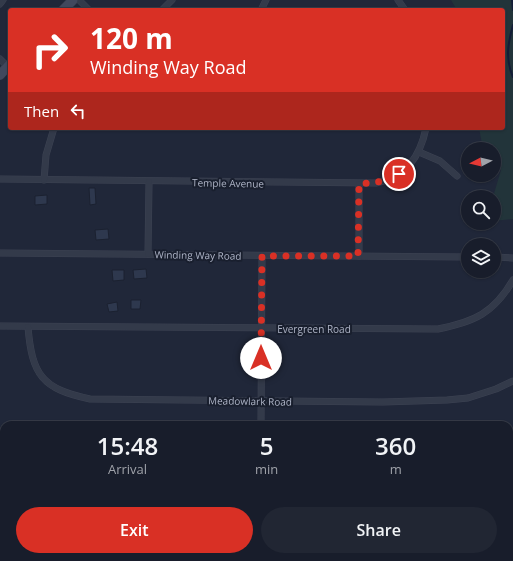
<!DOCTYPE html>
<style>
:root{--surface:#181d2b;--page:#212633;--text:#f1f3f6;--muted:#9fa2a9;--line:#363b47;--accent:#d93025}
body{margin:0;font-family:"Open Sans",sans-serif;background:var(--page);color:var(--text);height:100vh;display:flex;flex-direction:column;font-size:15px;white-space:nowrap}
*{box-sizing:border-box;margin:0}
p{font-size:13px;color:var(--muted)}
.icon{flex:none;width:22px;height:22px;fill:none;stroke:currentColor;stroke-width:2;stroke-linecap:round;stroke-linejoin:round}
.map{position:relative;flex:1;overflow:hidden}
.panel{position:absolute;left:0px;top:421px;width:513px;height:140px;display:flex;flex-direction:column;background:var(--surface);border-radius:12px 12px 0 0;box-shadow:0 1px 3px #0004,0 0 0 1px var(--line)}
.panel>*{flex:none}
.top-card{position:absolute;left:8px;top:8px;width:497px;height:122px;border-radius:4px;box-shadow:0 1px 3px #0004,0 0 0 1px var(--line);background:#d93025;color:#fff;overflow:hidden}
.needle{width:26px;rotate:263deg}
.controls{position:absolute;left:461px;top:142px;display:grid;gap:8px}
.controls a{display:grid;place-items:center;width:40px;height:40px;border-radius:50%;background:var(--surface);box-shadow:0 1px 3px #0004,0 0 0 1px var(--line);font-size:20px}
.pin{position:absolute;display:grid;place-items:center;width:34px;height:34px;color:#fff;margin:-17px;border:2px solid #fff;border-radius:50%;box-shadow:0 1px 4px #0007}
.me{position:absolute;width:44px;margin:-22px;rotate:0deg;stroke-linejoin:round;filter:drop-shadow(0 0 3px #0008)}
.turn{display:flex;align-items:center;gap:14px;height:84px;padding:0 16px;font-size:18px}
.turn .icon{width:52px;height:52px;stroke-width:2.5}
.turn b{display:block;font-size:28px;line-height:34px}
.then{display:flex;align-items:center;height:38px;padding:0 16px;background:#0003;gap:8px;font-size:15px}
.eta{display:flex;justify-content:space-evenly;align-items:center;height:68px;text-align:center}
.eta b{font-size:24px;font-weight:600;line-height:28px}
.button{display:flex;gap:8px;margin-top:auto;padding:8px 16px}
.button a{flex:1;height:46px;border-radius:24px;background:var(--accent);color:#fff;font-size:16px;font-weight:600;line-height:46px;text-align:center}
.button a+a{background:var(--page);color:var(--text)}
.map>svg:first-child{display:block}
.green{fill:#22343a}
.lines{fill:none;stroke-linecap:round;stroke-linejoin:round}
.stream{stroke:#131d37;stroke-width:2}
.building{fill:#2e384e;stroke:#1b2130}
.street-casing{stroke:#3d4353;stroke-width:7}
.secondary-casing{stroke:#3d4353;stroke-width:10}
.street{stroke:#333a4a;stroke-width:6}
.secondary{stroke:#41485d;stroke-width:9}
.route{stroke:#d93025;stroke-width:7;stroke-dasharray:0 12.6}
.labels{text-anchor:middle;dominant-baseline:central;stroke-width:4;stroke-linejoin:round;paint-order:stroke}
.street-label{font-size:10px;fill:#aeb4c6;stroke:#191f2e}
</style>
<div class="map">
<svg width="513" height="561" viewBox="0 0 513 561">
<rect width="100%" height="100%" fill="#202739"/>
<path class="green" d="M451,0H513V219L494,221L493,197L501,170L494,161V149H485L482,144L479,128H503V10H457Z"/>
<g class="lines">
<g class="stream">
<path d="M512,0L513,10"/>
<path d="M513,25C508,43 505,59 513,77"/>
</g>
</g>
<g class="building">
<path d="M89,188H95L96,204L90,205Z"/>
<path d="M47,195V204L35,205V196Z"/>
<path d="M108,229L109,239L96,240L95,230Z"/>
<path d="M146,269L147,278L134,279L133,270Z"/>
<path d="M112,270H124V280L113,281Z"/>
<path d="M131,300H141L140,309H131Z"/>
<path d="M117,302L118,311L109,312L107,304Z"/>
</g>
<g class="lines">
<g class="street-casing">
<g id="street">
<path d="M79,0L89,10"/>
<path d="M398,0L405,10"/>
<path d="M0,4L3,0"/>
<path d="M162,10L172,0"/>
<path d="M261,10L266,0"/>
<path d="M0,59L8,67"/>
<path d="M419,152L440,161L457,176"/>
<path d="M0,179L376,183C406,177 420,157 426,128"/>
<path d="M44,180L46,155L54,128"/>
<path d="M0,253L468,257"/>
<path d="M148,254L149,182"/>
<path d="M359,256V184"/>
<path d="M494,257L513,258"/>
<path d="M0,326L438,329C474,322 494,313 513,280"/>
<path d="M28,327C32,375 42,389 90,399L383,402L447,400L468,398L496,389L513,381"/>
<path d="M261,425L262,256"/>
<path d="M0,435L4,438"/>
<path d="M509,462L513,460"/>
<path d="M0,529L4,530"/>
<path d="M509,541L513,540"/>
<path d="M309,557V561"/>
<path d="M370,557L378,561"/>
<path d="M470,557L471,561"/>
<path d="M144,561V557"/>
<path d="M218,561V557"/>
</g>
</g>
<g class="secondary-casing">
<g id="secondary">
<path d="M63,10L73,0"/>
<path d="M0,75L10,64"/>
</g>
</g>
<use href="#street" class="street"/>
<use href="#secondary" class="secondary"/>
</g>
<g class="lines">
<path class="route" d="M261,358L262,256H358L359,184L384,181L399,174"/>
</g>
<g class="labels">
<g class="street-label">
<text transform="translate(228 183) rotate(1)">Temple Avenue</text>
<text transform="translate(198 255) rotate(1)">Winding Way Road</text>
<text x="314" y="329">Evergreen Road</text>
<text transform="translate(250 401) rotate(1)">Meadowlark Road</text>
</g>
</g>
</svg>
<div class="controls">
<a><svg class="needle" viewBox="-14 -14 28 28"><path d="M0-13l5 13h-10z" fill="#e53935"/><path d="M0 13l5-13h-10z" fill="#9fa2a9"/></svg></a>
<a><svg class="icon" aria-label="search" viewBox="0 0 24 24"><circle cx="10" cy="10" r="6"/><path d="M15 15l6 6"/></svg></a>
<a><svg class="icon" aria-label="layers" viewBox="0 0 24 24"><path d="M12 4l9 5-9 5-9-5zM3 14l9 5 9-5"/></svg></a>
</div>
<div class="pin" style="left:399px;top:174px;background:#d93025"><svg class="icon" aria-label="arrive" viewBox="0 0 24 24"><path d="M6 21V4h12l-3 4 3 4H6"/></svg></div>
<svg class="me" style="left:261px;top:358px" viewBox="-20 -20 40 40"><circle r="19" fill="#fff"/><path d="M0-13L10 11 0 6-10 11z" fill="#d93025"/></svg>
<div class="top-card">
<div class="turn"><svg class="icon" aria-label="right" viewBox="0 0 24 24"><path d="M7 20v-9h11M14 6l5 5-5 5"/></svg><div><b>120 m</b>Winding Way Road</div></div>
<div class="then">Then<svg class="icon" aria-label="left" viewBox="0 0 24 24"><path d="M17 20v-9H6M10 6l-5 5 5 5"/></svg></div>
</div>
<section class="panel">
<div class="eta">
<div><b>15:48</b><p>Arrival</p></div>
<div><b>5</b><p>min</p></div>
<div><b>360</b><p>m</p></div>
</div>
<div class="button"><a>Exit</a><a>Share</a></div>
</section>
</div>
